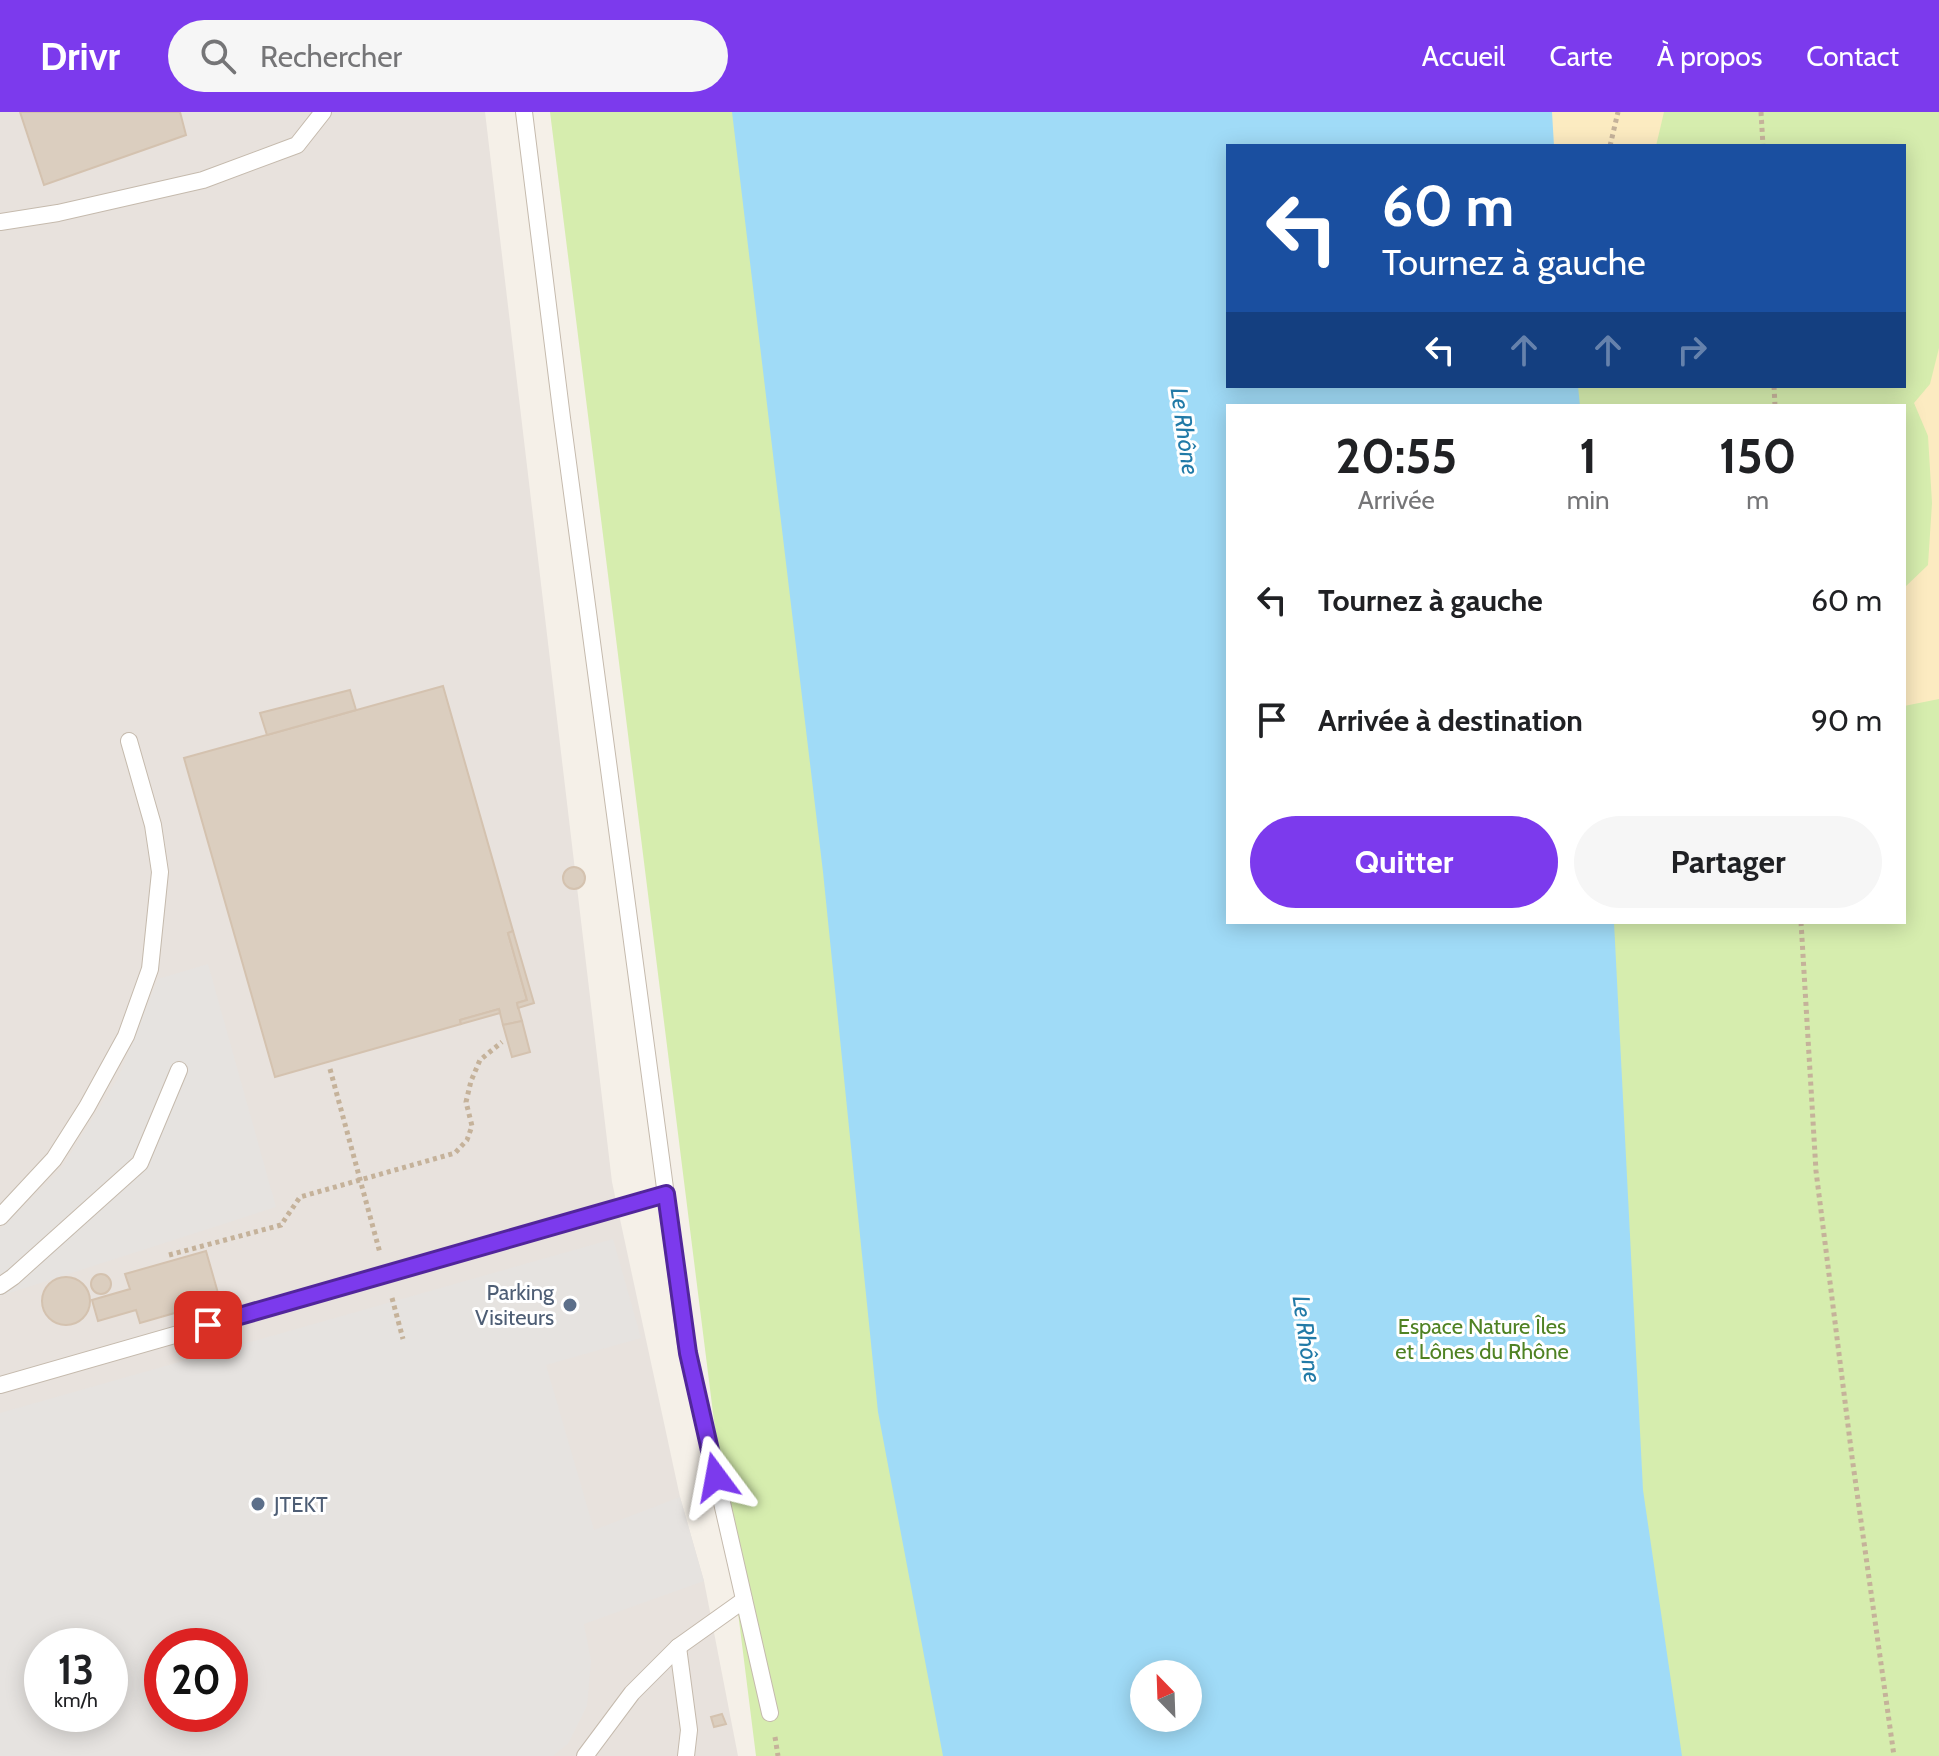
<!DOCTYPE html>
<html lang="fr">
<meta charset="utf-8">
<style>
:root{--surface:#fff;--page:#f6f6f6;--text:#202124;--muted:#757577;--accent:#7c3aed}
body{margin:0;font-family:Cabin,sans-serif;background:var(--page);color:var(--text);height:100vh;display:flex;flex-direction:column;font-size:30px;white-space:nowrap}
*{box-sizing:border-box;margin:0}
p{font-size:26px;color:var(--muted)}
.icon{flex:none;width:44px;height:44px;fill:none;stroke:currentColor;stroke-width:2;stroke-linecap:round;stroke-linejoin:round}
.map{position:relative;flex:1;overflow:hidden}
.side{position:absolute;left:1226px;top:292px;width:680px;height:520px;display:flex;flex-direction:column;background:var(--surface);border-radius:0px;box-shadow:0 4px 20px #0003}
.side>*{flex:none}
.top-card{position:absolute;left:1226px;top:32px;width:680px;height:244px;border-radius:0px;box-shadow:0 4px 20px #0003;background:#1a4fa0;color:#fff;overflow:hidden}
.needle{width:52px;rotate:337deg}
.tools{position:absolute;left:1130px;top:1548px;display:grid;gap:16px}
.tools a{display:grid;place-items:center;width:72px;height:72px;border-radius:50%;background:var(--surface);box-shadow:0 4px 20px #0003;font-size:40px}
.speed{position:absolute;left:24px;top:1516px;display:flex;gap:16px;font-size:40px;font-weight:700;text-align:center}
.speed>*{display:grid;place-content:center;width:104px;height:104px;border-radius:50%;background:var(--surface);box-shadow:0 4px 20px #0003;line-height:1}
.speed small{font-size:20px;font-weight:400}
.speed .limit{border:12px solid #d22;background:#fff;color:#111}
.pin{position:absolute;display:grid;place-items:center;width:68px;height:68px;color:#fff;margin:-34px;border-radius:16px;box-shadow:0 4px 12px #0006}
.me{position:absolute;width:88px;margin:-44px;rotate:347deg;stroke-linejoin:round;filter:drop-shadow(0 0 6px #0008)}
.turn{display:flex;align-items:center;gap:28px;height:168px;padding:0 24px;font-size:36px}
.turn .icon{width:104px;height:104px;stroke-width:2.5}
.turn b{display:block;font-size:56px;line-height:68px}
.lanes{display:flex;align-items:center;height:76px;padding:0 24px;background:#0003;justify-content:center;gap:40px;direction:ltr}
.lanes .off{opacity:.35}
.eta{display:flex;justify-content:space-evenly;align-items:center;height:136px;text-align:center}
.eta b{font-size:48px;font-weight:800;line-height:56px}
.primary-button{display:flex;gap:16px;margin-top:auto;padding:16px 24px}
.primary-button a{flex:1;height:92px;border-radius:48px;background:var(--accent);color:#fff;font-size:32px;font-weight:800;line-height:92px;text-align:center}
.primary-button a+a{background:var(--page);color:var(--text)}
ul{padding:0;list-style:none}
li{display:flex;align-items:center;gap:24px;height:120px;padding:0 24px}
li div{flex:1}
li b{display:block;font-size:30px}
li em{font-style:normal}
header{display:flex;align-items:center;gap:48px;box-sizing:border-box;height:112px;padding:0 40px;background:var(--accent);color:#fff}
header strong{font-size:38px}
nav{display:flex;gap:44px;margin-inline-start:auto;font-size:28px}
.search{width:560px;height:72px;background:var(--page);display:flex;align-items:center;gap:20px;box-sizing:border-box;padding:0 28px;border-radius:44px;color:var(--muted);font-size:30px}
.map>svg:first-child{display:block}
.industrial{fill:#e8e2dd;fill-rule:evenodd}
.green{fill:#d6edae;fill-rule:evenodd}
.sand{fill:#fcebc1}
.parking{fill:#e6e3e0;fill-rule:evenodd}
.water{fill:#a0dbf7;fill-rule:evenodd}
.building{fill:#dbcebf;stroke:#d4c2af;stroke-width:2}
.lines{fill:none;stroke-linecap:round;stroke-linejoin:round}
.lane-casing{stroke:#c5baad;stroke-width:18}
.path{stroke:#c5b29a;stroke-width:5;stroke-dasharray:4 4;stroke-linecap:butt}
.lane{stroke:#fff;stroke-width:16}
.route-casing{stroke:#51269a;stroke-width:20}
.route{stroke:#7c3aed;stroke-width:14}
.service-dot{fill:#5c6f8a;stroke:#fff;stroke-width:3}
.labels{text-anchor:middle;dominant-baseline:central;stroke-width:6;stroke-linejoin:round;paint-order:stroke}
.service-label{font-size:22px;fill:#4e5e75;stroke:#fff;text-anchor:end}
.park-label{font-size:22px;fill:#4f8223;stroke:#fff}
.water-label{font-size:24px;font-style:italic;fill:#217aa7;stroke:#fff}
</style>
<header>
<strong>Drivr</strong>
<div class="search"><svg class="icon" aria-label="search" viewBox="0 0 24 24"><circle cx="10" cy="10" r="6"/><path d="M15 15l6 6"/></svg>Rechercher</div>
<nav><a>Accueil</a><a>Carte</a><a>À propos</a><a>Contact</a></nav>
</header>
<div class="map">
<svg width="1939" height="1644" viewBox="0 0 1939 1644">
<rect width="100%" height="100%" fill="#f5f0e8"/>
<path class="industrial" d="M0,0H485L612,1070L680,1385L704,1469L738,1644H0ZM42,1534H110V1602H42ZM162,1534H230V1602H162Z"/>
<path class="green" d="M550,0H1939V1644H756ZM1228,34H1904V274H1228ZM1228,294H1904V810H1228ZM1144,1562H1188V1606H1144Z"/>
<g class="sand">
<path d="M1548,0H1664L1656,34H1549Z"/>
<path d="M1939,236V587L1904,594V476L1928,453L1932,391L1928,324L1914,291L1930,272Z"/>
</g>
<g class="parking">
<path d="M208,852L276,1095L0,1184V1117L61,1057L118,966L158,867Z"/>
<path d="M613,1127L641,1226L546,1253L594,1418L680,1385L704,1469L584,1512L591,1549L587,1594L568,1632L553,1644H0V1301ZM110,1534V1602H42V1534ZM162,1534H230V1602H162Z"/>
</g>
<path class="water" d="M732,0H1552L1554,34H1228V274H1578L1580,294H1228V810H1614L1643,1378L1682,1644H943L878,1300L823,760ZM1144,1562H1188V1606H1144Z"/>
<g class="building">
<path d="M20,0H180L186,23L44,73Z"/>
<path d="M443,574L513,819L508,821L527,888L517,891L522,909L503,913L499,897L460,908L461,912L275,965L184,646Z"/>
<path d="M350,578L356,598L267,623L260,601Z"/>
<circle cx="574" cy="766" r="11"/>
<path d="M513,819L534,891L518,896L517,891L527,888L508,821Z"/>
<path d="M499,897L500,901L461,912L460,908Z"/>
<path d="M522,909L530,940L512,945L503,913Z"/>
<path d="M206,1139L220,1188L140,1211L136,1198L98,1209L92,1188L130,1177L125,1162Z"/>
<circle cx="101" cy="1172" r="10"/>
<circle cx="66" cy="1189" r="24"/>
<path d="M722,1602L726,1612L714,1615L711,1605Z"/>
</g>
<g class="lines">
<g class="lane-casing">
<g id="lane">
<path d="M524,0L562,306L686,1233L770,1601"/>
<path d="M0,110L58,101L203,68L297,33L323,0"/>
<path d="M0,1105L54,1047L87,995L126,924L150,857L160,760L153,713L129,629"/>
<path d="M0,1174L13,1165L140,1051L179,958"/>
<path d="M0,1273L666,1082"/>
<path d="M678,1535L689,1618L686,1644"/>
<path d="M585,1644L632,1581L678,1535L744,1488"/>
</g>
</g>
<g class="path">
<path d="M1761,0L1763,34"/>
<path d="M1610,34L1618,0"/>
<path d="M1774,274L1775,294"/>
<path d="M1801,810L1816,1059L1852,1345L1894,1644"/>
<path d="M330,957L380,1141"/>
<path d="M169,1143L281,1113L300,1085L455,1041L467,1028L472,1014L466,990L471,969L480,948L502,930"/>
<path d="M392,1186L403,1227"/>
<path d="M775,1625L778,1644"/>
</g>
<use href="#lane" class="lane"/>
</g>
<g class="lines">
<g class="route-casing">
<path id="route" d="M208,1213L666,1082L688,1241L716,1365"/>
</g>
<use href="#route" class="route"/>
</g>
<g class="service-dot">
<circle cx="570" cy="1193" r="8"/>
<circle cx="258" cy="1392" r="8"/>
</g>
<g class="labels">
<g class="service-label">
<text x="554" y="1180">Parking<tspan x="554" dy="25">Visiteurs</tspan></text>
<text x="274" y="1392" text-anchor="start">JTEKT</text>
</g>
<g class="park-label">
<text x="1482" y="1214">Espace Nature Îles<tspan x="1482" dy="25">et Lônes du Rhône</tspan></text>
</g>
<g class="water-label">
<text transform="translate(1185 319) rotate(82)">Le Rhône</text>
<text transform="translate(1307 1227) rotate(82)">Le Rhône</text>
</g>
</g>
</svg>
<div class="tools">
<a><svg class="needle" viewBox="-14 -14 28 28"><path d="M0-13l5 13h-10z" fill="#e53935"/><path d="M0 13l5-13h-10z" fill="#757577"/></svg></a>
</div>
<div class="speed"><div>13<small>km/h</small></div><div class="limit">20</div></div>
<div class="pin" style="left:208px;top:1213px;background:#d93025"><svg class="icon" aria-label="arrive" viewBox="0 0 24 24"><path d="M6 21V4h12l-3 4 3 4H6"/></svg></div>
<svg class="me" style="left:716px;top:1365px" viewBox="-20 -20 40 40"><path d="M0-17L14 15 0 8-14 15z" fill="#7c3aed" stroke="#fff" stroke-width="4"/></svg>
<div class="top-card">
<div class="turn"><svg class="icon" aria-label="left" viewBox="0 0 24 24"><path d="M17 20v-9H6M10 6l-5 5 5 5"/></svg><div><b>60 m</b>Tournez à gauche</div></div>
<div class="lanes"><svg class="icon" aria-label="left" viewBox="0 0 24 24"><path d="M17 20v-9H6M10 6l-5 5 5 5"/></svg><svg class="icon off" aria-label="ahead" viewBox="0 0 24 24"><path d="M12 20V5M6 11l6-6 6 6"/></svg><svg class="icon off" aria-label="ahead" viewBox="0 0 24 24"><path d="M12 20V5M6 11l6-6 6 6"/></svg><svg class="icon off" aria-label="right" viewBox="0 0 24 24"><path d="M7 20v-9h11M14 6l5 5-5 5"/></svg></div>
</div>
<section class="side">
<div class="eta">
<div><b>20:55</b><p>Arrivée</p></div>
<div><b>1</b><p>min</p></div>
<div><b>150</b><p>m</p></div>
</div>
<ul>
<li><svg class="icon" aria-label="left" viewBox="0 0 24 24"><path d="M17 20v-9H6M10 6l-5 5 5 5"/></svg><div><b>Tournez à gauche</b></div><em>60 m</em></li>
<li><svg class="icon" aria-label="arrive" viewBox="0 0 24 24"><path d="M6 21V4h12l-3 4 3 4H6"/></svg><div><b>Arrivée à destination</b></div><em>90 m</em></li>
</ul>
<div class="primary-button"><a>Quitter</a><a>Partager</a></div>
</section>
</div>
